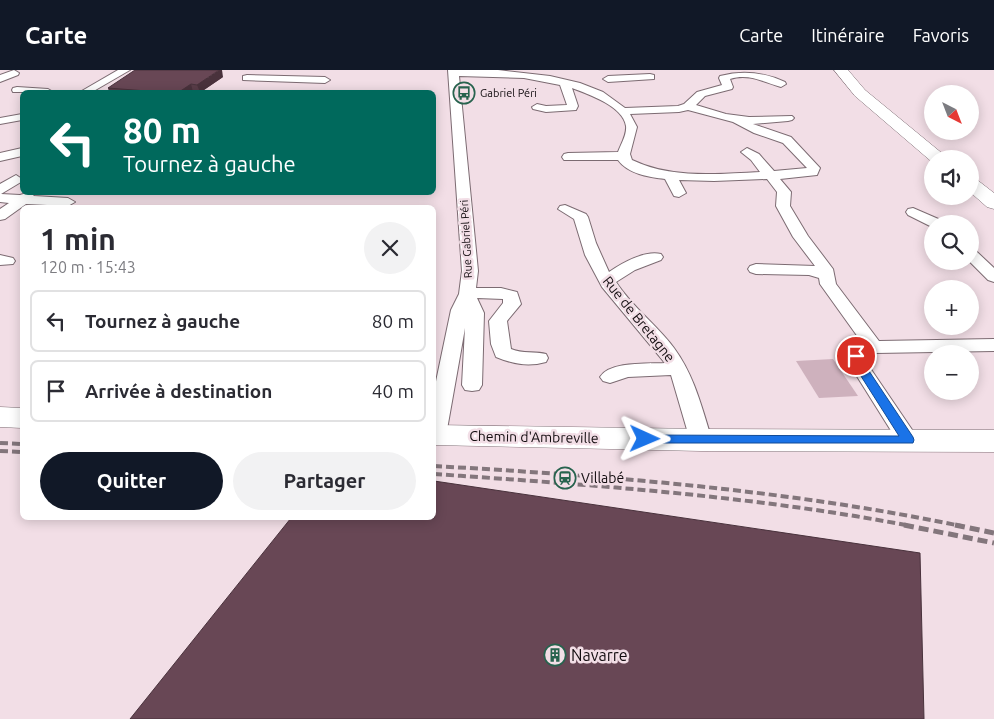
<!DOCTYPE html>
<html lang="fr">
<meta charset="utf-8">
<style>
:root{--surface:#fff;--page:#f2f2f3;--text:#2b2b33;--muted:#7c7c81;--line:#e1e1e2;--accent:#111827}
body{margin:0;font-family:Ubuntu,sans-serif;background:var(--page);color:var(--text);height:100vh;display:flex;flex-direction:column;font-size:19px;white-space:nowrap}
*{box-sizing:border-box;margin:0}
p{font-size:16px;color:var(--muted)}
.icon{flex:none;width:28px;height:28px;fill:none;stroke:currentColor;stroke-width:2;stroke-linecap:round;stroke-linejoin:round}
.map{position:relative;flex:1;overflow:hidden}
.side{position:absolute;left:20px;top:135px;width:416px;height:315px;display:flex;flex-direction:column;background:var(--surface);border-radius:8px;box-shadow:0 2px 12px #0003}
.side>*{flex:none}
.banner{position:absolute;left:20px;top:20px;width:416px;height:105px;border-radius:8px;box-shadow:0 2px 12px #0003;background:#00695c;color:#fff;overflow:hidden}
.needle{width:32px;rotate:138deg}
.controls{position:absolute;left:924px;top:15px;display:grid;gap:10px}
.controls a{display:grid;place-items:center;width:55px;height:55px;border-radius:50%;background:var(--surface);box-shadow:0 2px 12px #0003;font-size:25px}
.pin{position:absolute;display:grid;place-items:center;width:42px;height:42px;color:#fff;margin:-21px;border:2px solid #fff;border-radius:50%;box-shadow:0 1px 5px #0007}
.me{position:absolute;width:55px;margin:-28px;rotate:91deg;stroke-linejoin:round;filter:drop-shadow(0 0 4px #0008)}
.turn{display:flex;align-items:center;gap:18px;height:105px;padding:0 20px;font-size:22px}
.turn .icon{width:65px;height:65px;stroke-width:2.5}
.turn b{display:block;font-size:35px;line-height:42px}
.round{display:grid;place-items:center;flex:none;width:52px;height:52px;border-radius:26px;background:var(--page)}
.overview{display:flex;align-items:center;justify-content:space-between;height:85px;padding:0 20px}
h1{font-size:30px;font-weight:700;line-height:38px}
.action{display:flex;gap:10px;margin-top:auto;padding:10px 20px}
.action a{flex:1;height:58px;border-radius:30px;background:var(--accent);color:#fff;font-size:20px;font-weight:700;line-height:58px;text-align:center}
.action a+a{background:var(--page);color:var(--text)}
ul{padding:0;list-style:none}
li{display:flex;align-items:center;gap:15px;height:62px;margin:0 10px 8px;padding:0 10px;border:2px solid var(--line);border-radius:8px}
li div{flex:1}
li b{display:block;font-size:19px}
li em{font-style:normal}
header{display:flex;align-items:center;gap:30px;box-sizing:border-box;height:70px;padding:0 25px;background:var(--accent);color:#fff}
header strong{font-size:24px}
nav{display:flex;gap:28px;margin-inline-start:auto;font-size:18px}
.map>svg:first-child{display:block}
.green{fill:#ceb1bd}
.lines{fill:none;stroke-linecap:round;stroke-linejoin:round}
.street-casing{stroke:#7c6b72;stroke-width:2}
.secondary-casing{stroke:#7c6b72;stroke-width:1}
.street{fill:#fff;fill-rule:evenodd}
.secondary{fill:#fff;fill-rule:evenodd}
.rail-far1{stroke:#83767c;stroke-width:4;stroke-dasharray:8 4;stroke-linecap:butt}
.rail{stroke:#83767c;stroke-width:5;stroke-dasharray:10 5;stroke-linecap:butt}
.wall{fill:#593d49}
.shaded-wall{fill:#49323c}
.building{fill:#684755;stroke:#49323c}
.route{fill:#1a73e8;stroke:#114b97}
.labels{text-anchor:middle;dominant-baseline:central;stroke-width:5;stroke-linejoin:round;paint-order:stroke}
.far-poi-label{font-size:11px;fill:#120c0f;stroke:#f2dee6;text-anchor:start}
.far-street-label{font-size:11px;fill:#120c0f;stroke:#f2dee6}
.street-label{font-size:14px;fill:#120c0f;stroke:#f2dee6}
.poi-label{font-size:14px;fill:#120c0f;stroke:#f2dee6;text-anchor:start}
.near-poi-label{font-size:16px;fill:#120c0f;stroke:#f2dee6;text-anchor:start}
</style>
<header>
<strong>Carte</strong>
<nav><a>Carte</a><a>Itinéraire</a><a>Favoris</a></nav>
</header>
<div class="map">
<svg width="994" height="649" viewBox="0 0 994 649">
<rect width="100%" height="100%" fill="#f2dee6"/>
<path class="green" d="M833,289L858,326L819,328L796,291Z"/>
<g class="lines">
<g class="street-casing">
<g id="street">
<path d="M14,0L19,3L18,5L0,12V5Z"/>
<path d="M118,0H130L92,22H80Z"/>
<path d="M448,0H498L550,6L580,13L603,22L625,38L678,36L684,34L697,22L722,15L719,8L720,6C743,0 763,2 785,12L786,14L781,17C763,12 749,3 730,9L733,17L732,19L705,26L696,35L726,44L749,47L792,46L794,48L792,50L788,51L753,54L791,67L820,98L817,105L780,109L791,122L790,136L808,166L833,199L836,214L879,271L994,269V281L876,283L866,286V292L919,370L916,375L908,378L900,375L848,292V286L852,278L863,274L820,214L819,208L809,205L756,204L750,202L748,199L750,196L756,194L815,196L793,167L776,136L777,122L767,109L714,111L679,110L686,123L679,127L674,126L665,109C649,107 628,104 618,90H564L562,87L564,84L568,83L618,82C621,74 627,65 626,56C623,36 588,24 572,18L578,36L576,40L546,42L533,39L532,37L537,34L546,36L567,35L560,15L524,8L459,6L478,201L476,218H501L517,222L521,234L507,251L511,279C523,284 534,281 546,284L548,288L546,292C528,297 513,294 496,287L491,274L489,251L503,233V229L477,228L484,243L482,315L479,320L472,321L465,320L462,315L465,258L446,365L443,370L434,372V321L451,240L459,224L462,201ZM688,40L733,52L754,63L783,73L807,98L774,101L759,84L747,78L741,82L751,90L760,102C718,104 671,109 632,90L630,84L637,57L630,44L679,42Z"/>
<path d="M650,4L654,5V9L608,12L603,9L608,6Z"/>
<path d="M247,5L325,7L330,10L325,13L243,10V6Z"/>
<path d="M17,17L48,19L53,22H13L12,20L13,18Z"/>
<path d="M22,44V50L0,54V48Z"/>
<path d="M22,78V86L0,91V83Z"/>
<path d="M16,105L22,109L21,112L1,124L20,125L30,122L34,126L68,128L75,132L68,136L26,134L5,149L0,150V139L9,133L0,132V114Z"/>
<path d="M565,135L586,144L588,147L596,173L609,202C622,193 645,180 661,184L663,187L661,190L635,200L616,212C632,237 657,255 674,278C694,305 702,338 712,370L709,375L701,378L693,375L690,370L671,305L628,307L610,313L603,311L600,307C610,291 648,294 665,293L602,217L585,185L574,149L558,139L560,136Z"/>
<path d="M913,138L943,151L945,154H932V157L908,145L906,142L908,139Z"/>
<path d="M970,179L976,181L994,198V212L988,210L969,191Z"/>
<path d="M0,185L13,188L15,191L13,194L0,195Z"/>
</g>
</g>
<g class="secondary-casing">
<g id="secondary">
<path d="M834,0H848L865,20L949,89H932V92L855,26Z"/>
<path d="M970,107L976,109L994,123V139L987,137L970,122Z"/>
<path d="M0,337L22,338V358L0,357Z"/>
<path d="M434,355L701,359L994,360V382L701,381L434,375Z"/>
</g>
</g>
<use href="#street" class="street"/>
<use href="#secondary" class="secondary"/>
<g class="rail-far1">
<path d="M0,373L22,374"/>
<path d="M0,381L22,382"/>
<path d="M434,396C611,406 787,420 961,456"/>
<path d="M434,404C594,415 754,426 911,456"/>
</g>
<g class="rail">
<path d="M904,455L994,473"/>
<path d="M955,455L994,463"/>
</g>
</g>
<path class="wall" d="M223,7L201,22H109L108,18Z"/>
<g class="shaded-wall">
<path d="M219,0H222L223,7L201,22H200L197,15Z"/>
<path d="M191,14L193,22H179Z"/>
</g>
<g class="building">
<path d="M135,0H219L197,15L191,14L179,22H146L147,21L108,18Z"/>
<path d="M434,411L920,483L924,649H130L291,448H434Z"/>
</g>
<path class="route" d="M856,282L860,283L863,292L913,367L914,370L913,373H645L639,369L645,365L899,366L852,292L851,286Z"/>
<defs>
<g id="bus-ring" transform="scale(1.125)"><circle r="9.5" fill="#f2dee6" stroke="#27634e" stroke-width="1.5"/><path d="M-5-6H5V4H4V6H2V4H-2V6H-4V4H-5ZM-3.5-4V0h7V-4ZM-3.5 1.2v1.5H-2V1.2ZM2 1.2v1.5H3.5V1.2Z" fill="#27634e"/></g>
<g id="station-ring" transform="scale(1.125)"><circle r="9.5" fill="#f2dee6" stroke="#27634e" stroke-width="1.5"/><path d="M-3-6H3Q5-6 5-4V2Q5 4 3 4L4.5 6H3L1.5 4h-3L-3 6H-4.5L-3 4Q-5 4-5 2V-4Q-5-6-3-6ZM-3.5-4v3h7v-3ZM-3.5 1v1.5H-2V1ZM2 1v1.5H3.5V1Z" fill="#27634e"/></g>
<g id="building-ring" transform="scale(1.125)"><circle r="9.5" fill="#f2dee6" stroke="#27634e" stroke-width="1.5"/><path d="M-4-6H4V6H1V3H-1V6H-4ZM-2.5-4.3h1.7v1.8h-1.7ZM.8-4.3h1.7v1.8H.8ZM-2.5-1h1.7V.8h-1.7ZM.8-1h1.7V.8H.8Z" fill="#27634e"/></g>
</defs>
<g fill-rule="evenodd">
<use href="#bus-ring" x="464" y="23"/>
<use href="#station-ring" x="565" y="408"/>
<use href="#building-ring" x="555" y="585"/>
</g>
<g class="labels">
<g class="far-poi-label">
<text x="480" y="23">Gabriel Péri</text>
</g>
<g class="far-street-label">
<text transform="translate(466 169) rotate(-93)">Rue Gabriel Péri</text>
</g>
<g class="street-label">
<text transform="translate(639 249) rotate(51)">Rue de Bretagne</text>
<text transform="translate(534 367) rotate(1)">Chemin d'Ambreville</text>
</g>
<g class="poi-label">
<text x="581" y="408">Villabé</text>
</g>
<g class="near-poi-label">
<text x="571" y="585">Navarre</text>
</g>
</g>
</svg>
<div class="controls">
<a><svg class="needle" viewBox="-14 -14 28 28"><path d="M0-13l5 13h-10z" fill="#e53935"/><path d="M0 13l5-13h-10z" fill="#7c7c81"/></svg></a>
<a><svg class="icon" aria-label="sound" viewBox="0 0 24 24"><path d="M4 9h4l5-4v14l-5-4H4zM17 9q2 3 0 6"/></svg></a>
<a><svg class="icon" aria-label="search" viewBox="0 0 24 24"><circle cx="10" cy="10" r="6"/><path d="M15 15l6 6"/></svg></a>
<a>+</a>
<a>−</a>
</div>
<div class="pin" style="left:856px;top:286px;background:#d93025"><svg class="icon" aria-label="arrive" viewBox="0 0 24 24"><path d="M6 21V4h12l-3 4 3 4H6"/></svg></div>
<svg class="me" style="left:645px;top:369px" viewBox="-20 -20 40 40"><path d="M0-17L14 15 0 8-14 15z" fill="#1a73e8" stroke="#fff" stroke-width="4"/></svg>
<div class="banner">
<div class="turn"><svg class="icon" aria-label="left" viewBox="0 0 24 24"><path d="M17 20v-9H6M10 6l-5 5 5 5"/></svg><div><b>80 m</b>Tournez à gauche</div></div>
</div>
<section class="side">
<div class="overview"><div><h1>1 min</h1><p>120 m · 15:43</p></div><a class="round"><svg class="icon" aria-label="close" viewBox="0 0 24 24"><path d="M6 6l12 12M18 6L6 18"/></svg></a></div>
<ul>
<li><svg class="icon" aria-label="left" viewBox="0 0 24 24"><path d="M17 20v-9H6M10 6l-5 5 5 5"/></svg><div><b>Tournez à gauche</b></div><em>80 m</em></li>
<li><svg class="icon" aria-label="arrive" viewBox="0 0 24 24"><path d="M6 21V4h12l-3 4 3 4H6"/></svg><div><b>Arrivée à destination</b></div><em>40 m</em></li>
</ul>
<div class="action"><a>Quitter</a><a>Partager</a></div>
</section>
</div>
